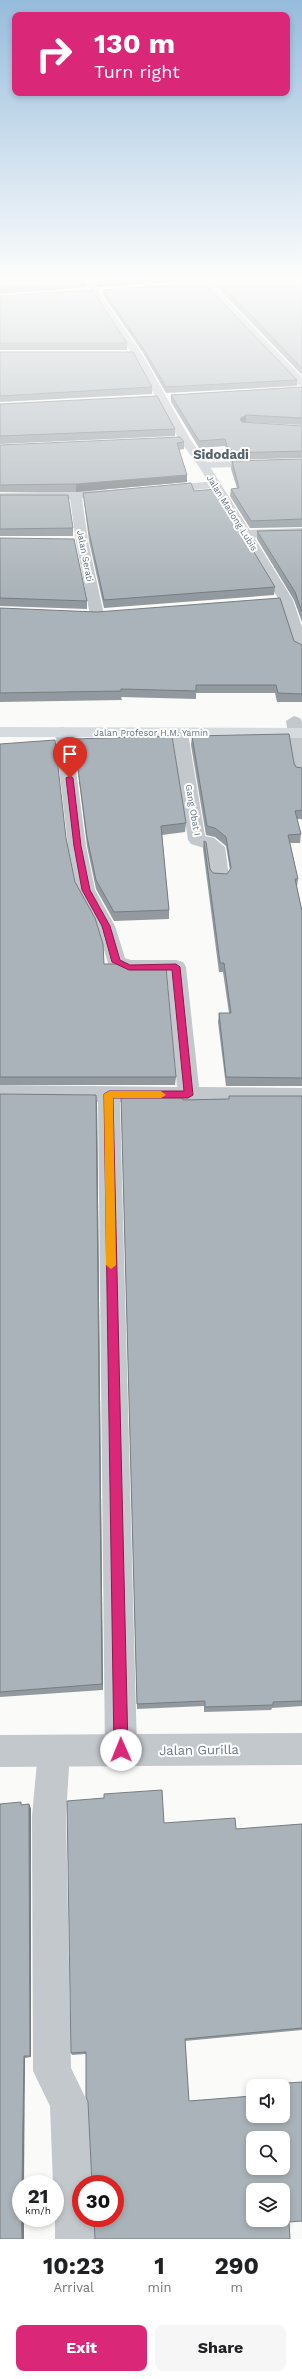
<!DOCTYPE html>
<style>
:root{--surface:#fff;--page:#f6f6f6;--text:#202124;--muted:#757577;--accent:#db2777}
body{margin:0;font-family:"Work Sans",sans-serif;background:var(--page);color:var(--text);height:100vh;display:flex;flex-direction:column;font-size:15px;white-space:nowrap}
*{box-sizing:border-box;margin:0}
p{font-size:13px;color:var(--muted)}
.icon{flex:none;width:22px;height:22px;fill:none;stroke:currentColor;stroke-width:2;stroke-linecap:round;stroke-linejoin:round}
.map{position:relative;height:2239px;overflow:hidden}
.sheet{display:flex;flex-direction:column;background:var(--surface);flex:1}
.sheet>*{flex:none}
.banner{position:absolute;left:12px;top:12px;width:278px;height:84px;border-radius:8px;box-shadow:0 2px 6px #0003;background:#db2777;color:#fff;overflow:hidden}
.fabs{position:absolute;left:246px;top:2079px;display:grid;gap:8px}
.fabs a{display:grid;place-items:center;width:44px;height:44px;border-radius:8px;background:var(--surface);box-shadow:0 2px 6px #0003;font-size:20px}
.speed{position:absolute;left:12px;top:2175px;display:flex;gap:8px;font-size:20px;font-weight:700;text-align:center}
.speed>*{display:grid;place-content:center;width:52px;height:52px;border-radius:50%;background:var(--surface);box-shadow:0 2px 6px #0003;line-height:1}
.speed small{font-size:10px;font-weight:400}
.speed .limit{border:6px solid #d22;background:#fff;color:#111}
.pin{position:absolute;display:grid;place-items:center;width:34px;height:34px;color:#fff;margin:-41px -17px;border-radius:50% 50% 50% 0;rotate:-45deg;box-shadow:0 0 4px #0007}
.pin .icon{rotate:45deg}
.me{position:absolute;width:44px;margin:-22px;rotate:359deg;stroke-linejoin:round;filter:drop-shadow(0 0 3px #0008)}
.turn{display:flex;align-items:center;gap:14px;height:84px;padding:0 16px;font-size:18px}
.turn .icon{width:52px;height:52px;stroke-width:2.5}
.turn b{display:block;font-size:28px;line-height:34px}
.eta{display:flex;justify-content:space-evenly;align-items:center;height:68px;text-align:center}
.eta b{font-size:24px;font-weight:700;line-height:28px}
.button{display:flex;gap:8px;margin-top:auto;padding:8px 16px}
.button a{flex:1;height:46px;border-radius:8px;background:var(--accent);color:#fff;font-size:16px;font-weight:700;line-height:46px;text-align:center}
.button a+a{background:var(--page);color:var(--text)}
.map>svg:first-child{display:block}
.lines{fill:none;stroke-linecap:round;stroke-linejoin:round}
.minor{fill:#c3c8cc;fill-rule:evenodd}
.tertiary{fill:#c3c8cc;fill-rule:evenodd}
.primary{fill:#d6dbdf;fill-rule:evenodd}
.wall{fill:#929a9f}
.shaded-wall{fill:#777d82}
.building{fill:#aab3b9;stroke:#777d82;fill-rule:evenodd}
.route{fill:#db2777;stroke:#8e194d}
.slow{fill:#f59e0b}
.labels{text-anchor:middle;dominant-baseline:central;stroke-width:4;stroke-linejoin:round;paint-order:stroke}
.far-street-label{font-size:9px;fill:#657683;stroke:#fff}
.far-district-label{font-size:13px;font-weight:bold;fill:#57646e;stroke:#fff}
.near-street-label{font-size:13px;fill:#657683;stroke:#fff}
</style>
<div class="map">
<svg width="302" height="2239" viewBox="0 0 302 2239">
<rect width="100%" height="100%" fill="#fafaf8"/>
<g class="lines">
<g class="minor">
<path d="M206,280H252L248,283L213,285L302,377V386L298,385L204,286L175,289L171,286L175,283Z"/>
<path d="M302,459V465L203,468L197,465L203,462Z"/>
<path d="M215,481L219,483L221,485L219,487L163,494L157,490L163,486Z"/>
<path d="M113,490L119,494L117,497L82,498L88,541L104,615L97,619L90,615L76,541L70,499L0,501V493Z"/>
<path d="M302,528V536L246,538L240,534L246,530Z"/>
<path d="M294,716L300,718L302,722V776L296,774L294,771L286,721Z"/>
<path d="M63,727L69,729L71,732L86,846L95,890L115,926L125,958L131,960H176L183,962L186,967L199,1087L302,1088V1104L120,1102L137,1750L132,1761L121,1766L110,1761L105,1750L98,1102L0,1101V1085L177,1087L167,974H129L109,967L97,926L77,890L68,846L55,732L57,729Z"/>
<path d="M180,728L186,730L188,733L205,836L214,838L225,847L229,877L226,881H214L211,877L207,849L191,844L188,840L172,733L174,730Z"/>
<path d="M54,1735L65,1740L70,1751L66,1816L71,2068L88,2103L92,2184H81V2218H94L95,2239H55V2184H53L50,2106L33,2071L32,1816L38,1751L43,1740Z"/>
</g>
<g class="tertiary">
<path d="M86,280H94L99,292L142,354L190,439L209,465L293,600L302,627V653L295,649L279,600L198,465L179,440L132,354L91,292Z"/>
<path d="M302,1733V1765L0,1767V1735Z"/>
</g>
<path class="primary" d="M0,727L302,728V738L0,737Z"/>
</g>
<g class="wall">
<path d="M95,280H195L98,287Z"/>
<path d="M217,280H302V375L216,286Z"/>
<path d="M103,290L297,380V386L166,393L143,353L103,295Z"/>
<path d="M0,296L127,343V350H0Z"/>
<path d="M0,352L152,387V394L0,402Z"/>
<path d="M302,387V425L246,422L244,423L302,426V458L229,460L225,446L199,448L171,402V395Z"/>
<path d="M0,404L175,429V436L0,444Z"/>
<path d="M184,442V449L179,450L187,475V482L76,492H0V445Z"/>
<path d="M302,459V527L250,528L230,496L231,489L237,488L231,469L232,461Z"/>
<path d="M194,491L275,587L274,595L104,608L89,541L83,493Z"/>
<path d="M0,495L73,528V536H0Z"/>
<path d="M302,530V622L294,600L257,539V531Z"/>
<path d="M0,538L87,601V609L0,606Z"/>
<path d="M0,608L294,641L302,645V702H277L275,693H196V699L121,697L122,700L0,702Z"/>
<path d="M192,736L294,763L296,767L302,768V819H297L301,834L300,843H290L298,879L297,887L302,911V1086H226L218,1022L219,1013H229L223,972H219L203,849L204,841L210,869L213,873L227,874L230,870L226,846L215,837L206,835L191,745Z"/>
<path d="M74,739L186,823L185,832L162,835L169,910V919L114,921L96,889L87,846L75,748Z"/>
<path d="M0,744L66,838L75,882L104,964L176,1077L175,1085H0Z"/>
<path d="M0,1094L97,1103L103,1690L0,1697Z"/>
<path d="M121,1095L183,1100L229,1099V1096H302V1706L272,1708L271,1710L204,1712V1706L137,1709Z"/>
<path d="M29,1804L31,1809V2057L25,2058L21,2218H24V2239H0L22,1805Z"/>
<path d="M164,1823L236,1829L302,1824V2030L185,2041L189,2101L286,2093L285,2084L287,2083L302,2221L115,2218L86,2054L72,2055L71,2053Z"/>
</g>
<g class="shaded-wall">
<path d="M110,280H195L98,287V281Z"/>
<path d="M87,281V287L0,294V288Z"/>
<path d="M246,415V422L240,426V419Z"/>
<path d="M187,475V482L76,492V484Z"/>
<path d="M96,1095L97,1103L103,1690L102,1684Z"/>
<path d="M29,1804L31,1809V2057L30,2056Z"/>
<path d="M24,2056L25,2058L24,2184H22Z"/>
<rect x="22" y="2218" width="2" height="21"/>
</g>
<g class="building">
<path d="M0,280H87V281L0,288Z"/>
<path d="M217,280H302V368Z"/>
<path d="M204,283L297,380L166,387L143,348L103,290Z"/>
<path d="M92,290L127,343H0V296Z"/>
<path d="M0,352H133L152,387L0,396Z"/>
<path d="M302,387V418L246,415L240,419L242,422L302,426V451L229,453L225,439L199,441L171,395Z"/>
<path d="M157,396L175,429L0,436V404Z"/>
<path d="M180,437L184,442L177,443L187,475L76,484L0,485V445Z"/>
<path d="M302,459V519L251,521L231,489L239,488L232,461Z"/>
<path d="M191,483L194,491L216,489L275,587L104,600L89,532L83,493Z"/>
<path d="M0,495H68L73,528L0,529Z"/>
<path d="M302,530V612L295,592L257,531Z"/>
<path d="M0,538L74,539L87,601L0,598Z"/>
<path d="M280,598L294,641L302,645V694L278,693L276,685H196V691L121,689V691L0,693V608L97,612Z"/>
<path d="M289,734L294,763L296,767L302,768V810L295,811L301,834L288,835L298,879H295L302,911V1078L226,1077L219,1013H231L224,963H220L204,841L206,842L210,869L213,873L227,874L231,868L226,837L215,828L207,826L192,736Z"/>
<path d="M172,736L186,823L161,826L169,910L114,912L96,880L87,837L74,739Z"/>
<path d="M55,740L66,838L75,882L95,918L103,944L104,964H119L129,967H166L176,1077H0V744Z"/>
<path d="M0,1094L96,1095L102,1684L0,1692Z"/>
<path d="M121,1095L182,1096L183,1100L229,1099V1096H302V1701L273,1702V1705L205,1707V1701L137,1704Z"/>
<path d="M162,1790L164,1823L235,1818L236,1829L302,1824V2028L185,2039L189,2101L253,2096V2116H283V2093H288L287,2083L302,2082V2221L289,2222L290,2239H95L94,2218H91H115V2184H92L88,2102L86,2097V2052L71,2053L67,1801L104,1798V1794ZM253,2138H283V2168H253ZM253,2190H283V2220H253Z"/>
<path d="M21,1802V1805L29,1804L30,2056H24L22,2184H21L22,2239H0V1804Z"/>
</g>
<linearGradient id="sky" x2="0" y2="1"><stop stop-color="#96bcdc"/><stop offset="0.47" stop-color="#fdfdfc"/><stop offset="1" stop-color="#fdfdfc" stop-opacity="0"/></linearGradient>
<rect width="302" height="593" fill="url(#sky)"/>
<path class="route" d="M70,776L73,778L81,846L90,890L110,926L120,960L130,965L176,964L180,967L193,1095L188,1098H113L128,1750L126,1755L121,1757L116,1755L114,1750L104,1094L109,1091H184L172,970H129L112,962L102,926L82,890L74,846L66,778Z"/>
<path class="slow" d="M109,1091H161L166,1095L161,1098H113L116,1265L111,1269L106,1265L104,1094Z"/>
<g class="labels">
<g class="far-street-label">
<text transform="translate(232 513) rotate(58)">Jalan Madong Lubis</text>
<text transform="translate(85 556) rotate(79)">Jalan Serati</text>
<text x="151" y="733">Jalan Profesor H.M. Yamin</text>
<text transform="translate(193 810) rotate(80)">Gang Obat I</text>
</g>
<g class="far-district-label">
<text x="221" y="454">Sidodadi</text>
</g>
<g class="near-street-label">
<text transform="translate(199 1750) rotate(-1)">Jalan Gurilla</text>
</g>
</g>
</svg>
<div class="fabs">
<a><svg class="icon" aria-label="sound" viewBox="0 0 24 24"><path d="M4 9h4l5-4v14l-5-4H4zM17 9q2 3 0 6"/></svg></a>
<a><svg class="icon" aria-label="search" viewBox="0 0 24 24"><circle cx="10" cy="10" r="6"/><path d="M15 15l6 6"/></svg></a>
<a><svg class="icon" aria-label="layers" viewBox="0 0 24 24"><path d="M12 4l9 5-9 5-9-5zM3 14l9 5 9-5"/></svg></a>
</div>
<div class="speed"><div>21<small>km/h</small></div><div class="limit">30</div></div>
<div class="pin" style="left:70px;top:778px;background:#d93025"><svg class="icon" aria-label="arrive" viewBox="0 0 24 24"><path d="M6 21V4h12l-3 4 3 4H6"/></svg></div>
<svg class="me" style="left:121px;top:1750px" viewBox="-20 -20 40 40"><circle r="19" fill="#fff"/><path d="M0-13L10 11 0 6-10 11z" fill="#db2777"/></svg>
<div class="banner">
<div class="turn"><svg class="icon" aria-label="right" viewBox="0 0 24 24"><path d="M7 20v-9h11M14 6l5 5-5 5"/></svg><div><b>130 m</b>Turn right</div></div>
</div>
</div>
<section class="sheet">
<div class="eta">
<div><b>10:23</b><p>Arrival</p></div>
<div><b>1</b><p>min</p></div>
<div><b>290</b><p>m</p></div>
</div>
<div class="button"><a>Exit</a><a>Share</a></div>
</section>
